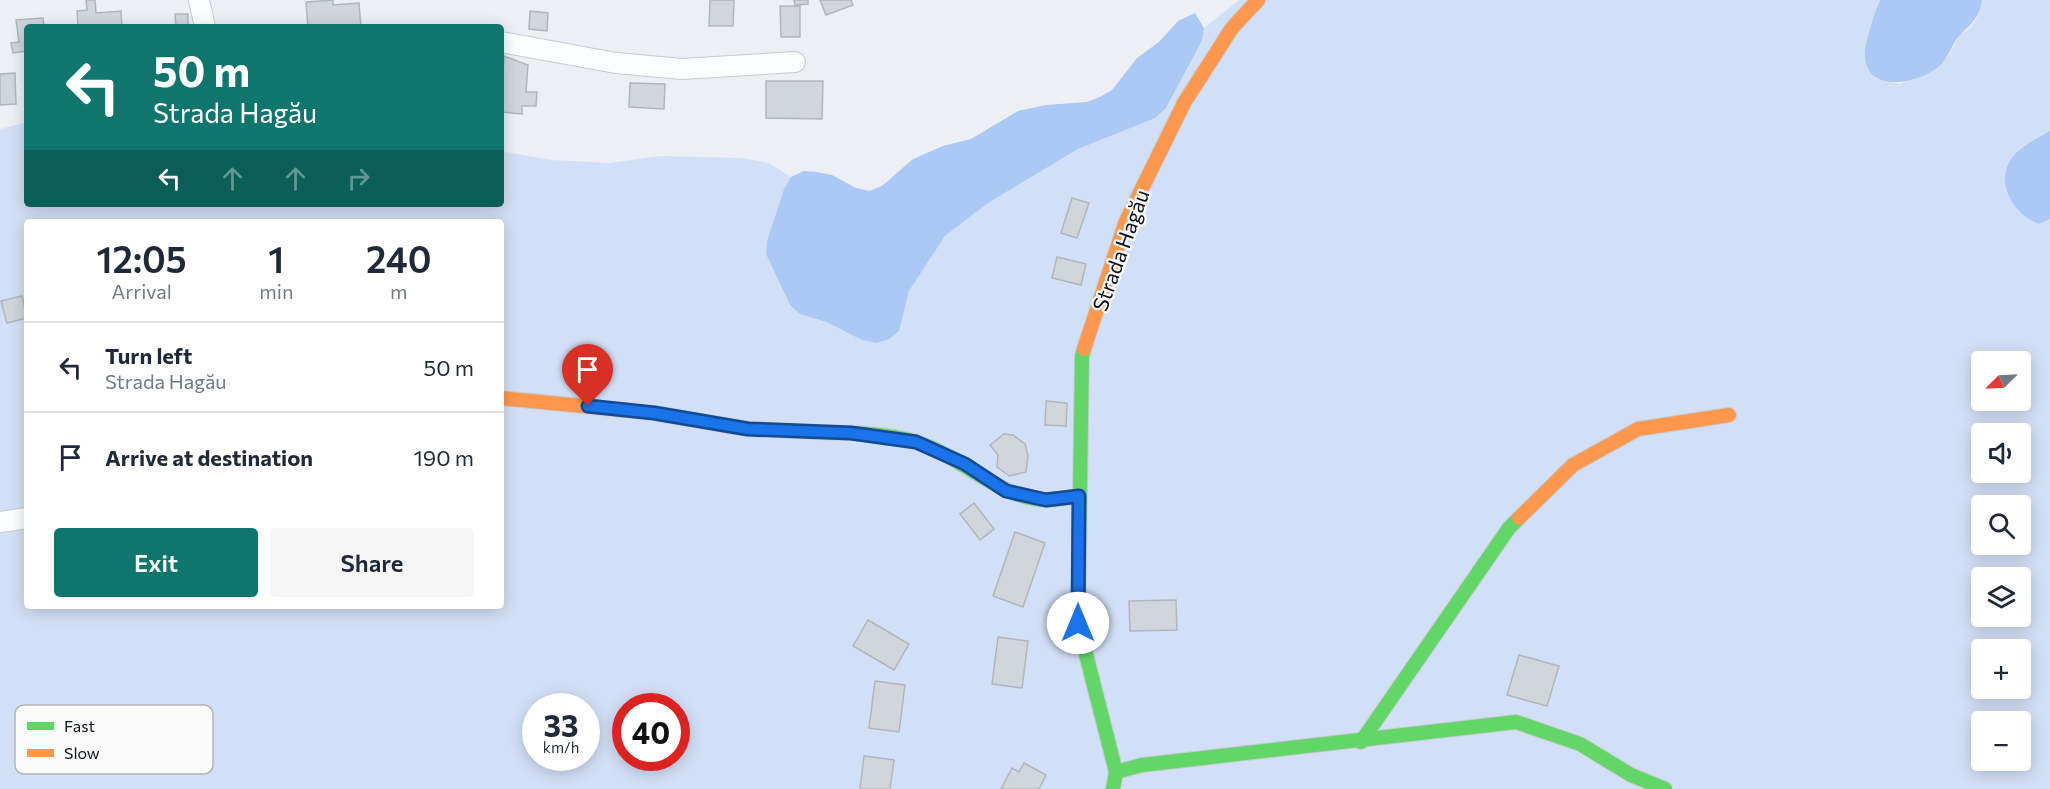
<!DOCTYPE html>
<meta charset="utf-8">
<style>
:root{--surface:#fff;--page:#f6f6f7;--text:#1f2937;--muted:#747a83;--line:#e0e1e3;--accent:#0f766e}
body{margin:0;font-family:Commissioner,sans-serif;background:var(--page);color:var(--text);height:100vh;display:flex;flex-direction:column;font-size:22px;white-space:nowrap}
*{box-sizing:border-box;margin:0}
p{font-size:20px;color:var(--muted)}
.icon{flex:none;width:33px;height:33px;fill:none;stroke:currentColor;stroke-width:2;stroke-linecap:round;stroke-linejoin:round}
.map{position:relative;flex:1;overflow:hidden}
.sheet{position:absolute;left:24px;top:219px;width:480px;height:390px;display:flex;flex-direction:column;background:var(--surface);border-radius:6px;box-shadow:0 3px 15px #0003}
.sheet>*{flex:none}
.guide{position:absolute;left:24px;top:24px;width:480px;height:183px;border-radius:6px;box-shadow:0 3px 15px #0003;background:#0f766e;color:#fff;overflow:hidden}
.needle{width:39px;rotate:246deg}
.buttons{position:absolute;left:1971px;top:351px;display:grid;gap:12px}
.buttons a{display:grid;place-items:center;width:60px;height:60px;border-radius:6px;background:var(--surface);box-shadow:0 3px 15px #0003;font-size:30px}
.speed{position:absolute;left:522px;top:693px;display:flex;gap:12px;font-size:30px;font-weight:700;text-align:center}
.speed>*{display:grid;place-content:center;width:78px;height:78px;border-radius:50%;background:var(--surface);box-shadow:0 3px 15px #0003;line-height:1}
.speed small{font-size:15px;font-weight:400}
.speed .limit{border:9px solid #d22;background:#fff;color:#111}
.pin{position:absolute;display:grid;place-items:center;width:51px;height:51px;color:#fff;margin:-62px -26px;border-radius:50% 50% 50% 0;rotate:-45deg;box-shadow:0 0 6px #0007}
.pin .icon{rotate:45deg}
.me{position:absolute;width:66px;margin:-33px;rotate:0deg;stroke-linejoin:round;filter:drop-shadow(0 0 4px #0008)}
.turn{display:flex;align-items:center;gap:21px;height:126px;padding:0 30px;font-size:27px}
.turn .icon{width:78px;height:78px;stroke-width:2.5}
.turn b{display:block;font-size:42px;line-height:51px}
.lanes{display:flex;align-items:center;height:57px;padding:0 30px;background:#0003;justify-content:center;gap:30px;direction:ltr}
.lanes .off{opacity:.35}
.eta{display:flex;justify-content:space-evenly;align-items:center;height:102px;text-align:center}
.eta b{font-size:36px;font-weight:600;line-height:42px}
.cta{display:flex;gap:12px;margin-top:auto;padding:12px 30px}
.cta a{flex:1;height:69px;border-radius:6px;background:var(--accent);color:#fff;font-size:24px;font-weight:600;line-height:69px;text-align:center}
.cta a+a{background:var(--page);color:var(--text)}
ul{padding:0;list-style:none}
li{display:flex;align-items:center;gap:18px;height:90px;padding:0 30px;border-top:2px solid var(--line)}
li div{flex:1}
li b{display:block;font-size:22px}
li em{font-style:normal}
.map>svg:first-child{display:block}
.green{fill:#d2e0f7;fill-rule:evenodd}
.forest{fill:#acc8f5}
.building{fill:#d0d6dc;stroke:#b1b6bc;stroke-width:1.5}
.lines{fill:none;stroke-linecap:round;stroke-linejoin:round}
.street-casing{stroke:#c6cbd2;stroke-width:22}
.fast-casing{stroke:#c6cbd2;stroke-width:16}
.slow-casing{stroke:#c6cbd2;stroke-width:16}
.street{stroke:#fcfdfe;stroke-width:20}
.fast{stroke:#63d668;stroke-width:14}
.slow{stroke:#ff974d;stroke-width:14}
.route-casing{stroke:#114b97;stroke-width:15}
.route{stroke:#1a73e8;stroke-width:10}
.labels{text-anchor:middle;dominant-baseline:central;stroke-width:4.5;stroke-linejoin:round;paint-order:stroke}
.street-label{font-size:21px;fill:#080d16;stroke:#fbfbfb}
.key{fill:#fbfbfb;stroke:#b2b4b6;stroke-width:1.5}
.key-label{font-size:16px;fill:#080d16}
</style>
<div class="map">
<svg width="2050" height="789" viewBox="0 0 2050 789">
<rect width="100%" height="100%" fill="#ecf0f5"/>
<path class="green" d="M1239,0H1880C1873,21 1853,62 1877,78C1883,82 1894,82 1900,84L1948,57L1960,35L1971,27L1978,16L1982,0H2050V131C2038,138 2019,147 2011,159C1994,183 2015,216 2039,224L2050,219V789H0V129L27,122V204H501V151L552,160L608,163L661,156L742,158L769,163L791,177L784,189L767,241L766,254L790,305L800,314L826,322L850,334L899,331L909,291L945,236L988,203L1078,149L1166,108L1202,42L1204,28ZM27,222H501V606H27ZM1982,362H2020V400H1982ZM1982,434H2020V472H1982ZM1982,506H2020V544H1982ZM1982,578H2020V616H1982ZM1982,650H2020V688H1982ZM536,706H586V758H536ZM626,706H676V758H626ZM1982,722H2020V760H1982Z"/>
<g class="forest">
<path d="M1880,0H1982C1980,17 1972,23 1961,34C1951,44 1949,59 1937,68C1916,84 1865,94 1865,54C1865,40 1875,13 1880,0Z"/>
<path d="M1195,13L1204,28L1202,41L1166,108L1155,118L1078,149L988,203L945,236L909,291L899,331L889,339L876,343L862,340L826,322L800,314L790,305L766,254L767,241L784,189L791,177L804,171L817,172L832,175L856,188L869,191L882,186L913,159L943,146L971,139L1018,111L1046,105L1087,102L1100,97L1112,90L1137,58L1159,42L1178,21Z"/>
<path d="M2050,131V219L2039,224C2015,216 1994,183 2011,159C2019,147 2038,138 2050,131Z"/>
</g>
<g class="building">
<path d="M86,0H95L96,13L121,11L122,27H78L77,11L87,10Z"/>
<path d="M333,0V5L359,3L361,27H308L306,2Z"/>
<path d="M710,0H734L733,26H709Z"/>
<path d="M794,0H808V4L795,5Z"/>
<path d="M820,0H851L853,5L826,15Z"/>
<path d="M780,6H800V37H781Z"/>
<path d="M530,11L548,13L547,31L529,29Z"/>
<path d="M175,14H188V27H176Z"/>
<path d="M43,18L44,27H27V51L13,53L11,43L19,42L16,20Z"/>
<path d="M504,56L528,65L526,92H537L536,106H522V114L501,112Z"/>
<path d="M15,73L16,104L0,105V74Z"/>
<path d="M766,81H823L822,119L766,118Z"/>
<path d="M630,83L665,84L664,109L629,107Z"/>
<path d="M1072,198L1089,203L1077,238L1061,233Z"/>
<path d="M1057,257L1086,264L1081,285L1052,278Z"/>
<path d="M22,296L27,318L7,323L1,301Z"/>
<path d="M1046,401L1067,403L1066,426L1045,425Z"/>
<path d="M1004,434L1013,435L1025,444L1028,456L1026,472L1009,476L997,467L998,455L990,445Z"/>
<path d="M974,503L994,529L980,540L960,514Z"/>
<path d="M1015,532L1045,543L1023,607L993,596Z"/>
<path d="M1176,600L1177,630L1130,631L1129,601Z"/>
<path d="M868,620L909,644L894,670L853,646Z"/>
<path d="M998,637L1028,641L1022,688L992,684Z"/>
<path d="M1519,655L1559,666L1547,706L1507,695Z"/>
<path d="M875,681L905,685L899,732L869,728Z"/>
<path d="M864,756L894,760L890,789H860Z"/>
<path d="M1024,763L1046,775L1039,789H1001L1012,768L1019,772Z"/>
</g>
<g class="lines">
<g class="street-casing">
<g id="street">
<path d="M199,0L205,27"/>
<path d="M501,42L616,63L682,69L795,62"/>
<path d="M0,522L27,518"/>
</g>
</g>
<g class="fast-casing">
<g id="fast">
<path d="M1084,349L1082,356L1078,623L1116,772L1113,789"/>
<path d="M819,432C850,433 886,433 916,442C962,456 998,499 1047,500C1057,500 1069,497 1079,496"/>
<path d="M1361,742L1509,528L1519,518"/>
<path d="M1116,772L1142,765L1516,722L1580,744L1631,775L1665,789"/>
</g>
</g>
<g class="slow-casing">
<g id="slow">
<path d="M1084,349L1126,221L1184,103L1232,28L1258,0"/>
<path d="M501,398L654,413L748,429L819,432"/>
<path d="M1519,518L1573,465L1638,429L1729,415"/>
</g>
</g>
<use href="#street" class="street"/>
<use href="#fast" class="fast"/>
<use href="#slow" class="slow"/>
</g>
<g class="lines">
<g class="route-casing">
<path id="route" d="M588,406L654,413L748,429L851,433L916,442L965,464L1006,491L1046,500L1079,496L1078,623"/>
</g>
<use href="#route" class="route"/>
</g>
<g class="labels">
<g class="street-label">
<text transform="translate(1120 250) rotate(-70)">Strada Hagău</text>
</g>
</g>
<rect x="15" y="705" width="198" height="69" rx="9" class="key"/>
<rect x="27" y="722" width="27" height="8" fill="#63d668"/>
<rect x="27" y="749" width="27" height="8" fill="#ff974d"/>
<g class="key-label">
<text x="64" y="732">Fast</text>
<text x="64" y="759">Slow</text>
</g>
</svg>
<div class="buttons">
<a><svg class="needle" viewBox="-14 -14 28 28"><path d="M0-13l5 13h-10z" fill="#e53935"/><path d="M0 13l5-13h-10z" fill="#747a83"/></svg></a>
<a><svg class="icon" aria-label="sound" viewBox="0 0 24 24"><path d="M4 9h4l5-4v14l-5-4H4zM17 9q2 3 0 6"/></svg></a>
<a><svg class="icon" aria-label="search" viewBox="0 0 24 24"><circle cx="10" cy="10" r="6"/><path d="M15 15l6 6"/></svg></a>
<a><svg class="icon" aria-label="layers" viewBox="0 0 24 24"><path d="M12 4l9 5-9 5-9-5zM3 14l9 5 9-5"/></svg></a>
<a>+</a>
<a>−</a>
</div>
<div class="speed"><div>33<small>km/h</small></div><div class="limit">40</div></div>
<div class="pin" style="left:588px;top:406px;background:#d93025"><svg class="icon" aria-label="arrive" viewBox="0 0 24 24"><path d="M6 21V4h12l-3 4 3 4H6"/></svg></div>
<svg class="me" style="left:1078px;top:623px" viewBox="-20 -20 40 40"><circle r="19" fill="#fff"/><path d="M0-13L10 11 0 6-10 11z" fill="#1a73e8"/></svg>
<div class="guide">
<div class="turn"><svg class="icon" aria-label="left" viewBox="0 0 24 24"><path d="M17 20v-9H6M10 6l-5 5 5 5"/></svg><div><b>50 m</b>Strada Hagău</div></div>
<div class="lanes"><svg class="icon" aria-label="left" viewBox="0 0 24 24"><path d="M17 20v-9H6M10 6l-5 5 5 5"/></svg><svg class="icon off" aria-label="ahead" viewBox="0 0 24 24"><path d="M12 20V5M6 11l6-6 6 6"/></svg><svg class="icon off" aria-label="ahead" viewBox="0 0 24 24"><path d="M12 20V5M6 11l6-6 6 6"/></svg><svg class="icon off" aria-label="right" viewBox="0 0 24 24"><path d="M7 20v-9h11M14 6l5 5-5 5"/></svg></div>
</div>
<section class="sheet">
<div class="eta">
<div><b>12:05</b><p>Arrival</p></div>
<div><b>1</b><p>min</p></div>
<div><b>240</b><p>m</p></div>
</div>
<ul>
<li><svg class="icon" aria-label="left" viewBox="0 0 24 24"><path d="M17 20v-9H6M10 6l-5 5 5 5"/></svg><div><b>Turn left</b><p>Strada Hagău</p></div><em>50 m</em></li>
<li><svg class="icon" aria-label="arrive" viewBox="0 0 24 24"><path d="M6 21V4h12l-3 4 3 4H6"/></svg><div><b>Arrive at destination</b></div><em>190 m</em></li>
</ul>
<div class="cta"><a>Exit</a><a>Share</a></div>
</section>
</div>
